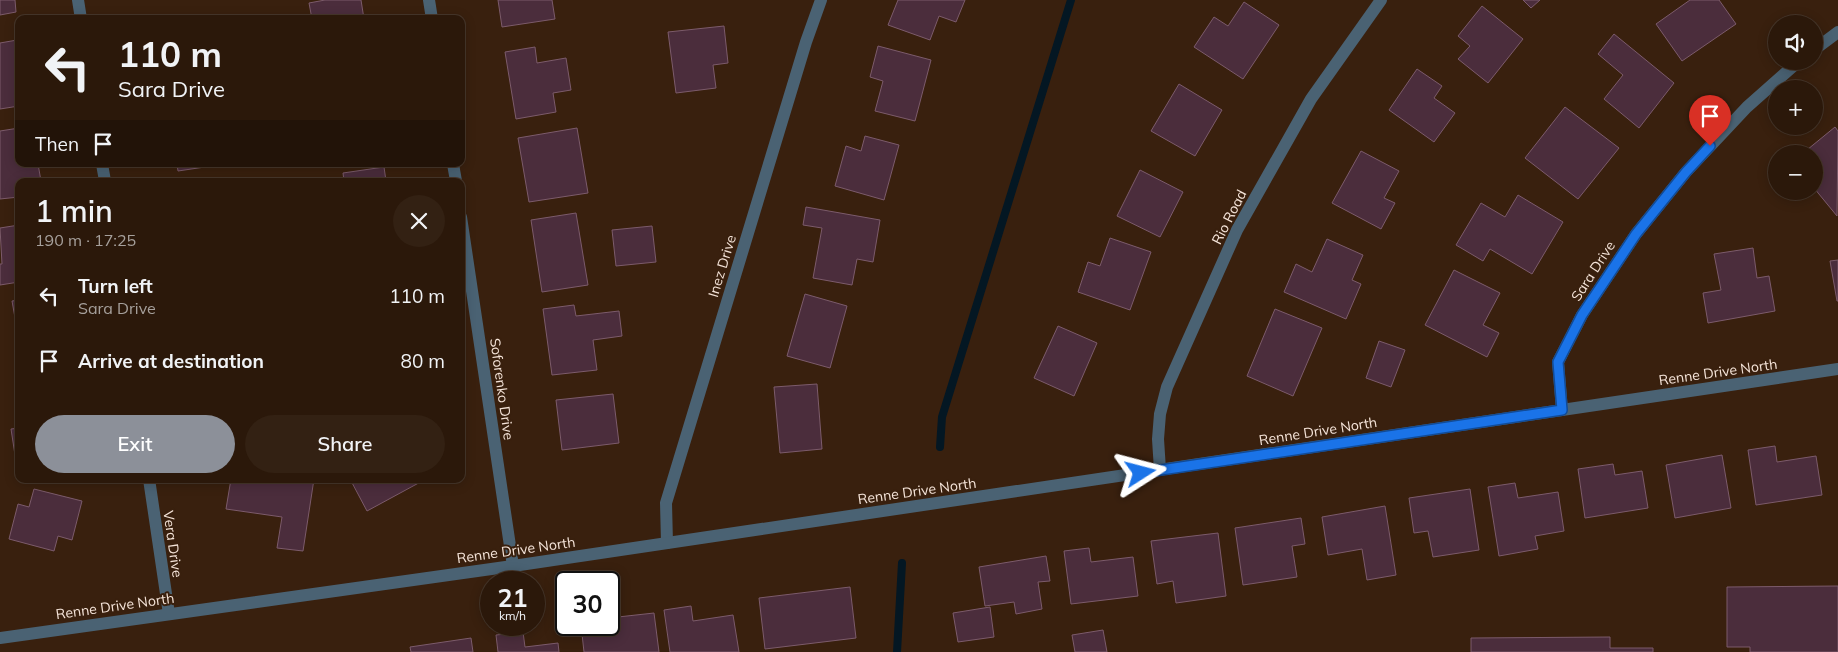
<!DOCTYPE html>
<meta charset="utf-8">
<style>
:root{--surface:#2b180a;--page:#332113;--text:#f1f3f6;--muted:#a6a09c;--line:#47372b;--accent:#8c9099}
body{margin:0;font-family:Mulish,sans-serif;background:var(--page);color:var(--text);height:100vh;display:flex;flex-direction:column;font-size:19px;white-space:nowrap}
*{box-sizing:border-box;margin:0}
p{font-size:16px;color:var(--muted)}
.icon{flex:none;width:28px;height:28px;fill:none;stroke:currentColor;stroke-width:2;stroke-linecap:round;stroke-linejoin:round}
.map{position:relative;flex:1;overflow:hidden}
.panel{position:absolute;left:15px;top:178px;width:450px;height:305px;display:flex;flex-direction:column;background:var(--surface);border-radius:10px;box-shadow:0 2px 12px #0003,0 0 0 1px var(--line)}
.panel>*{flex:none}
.guide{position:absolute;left:15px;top:15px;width:450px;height:152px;border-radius:10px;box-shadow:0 2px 12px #0003,0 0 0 1px var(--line);background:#2b180a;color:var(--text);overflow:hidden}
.tools{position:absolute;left:1768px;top:15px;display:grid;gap:10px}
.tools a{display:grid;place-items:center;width:55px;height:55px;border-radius:50%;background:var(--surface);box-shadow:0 2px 12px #0003,0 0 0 1px var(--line);font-size:25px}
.speed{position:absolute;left:480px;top:571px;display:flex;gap:10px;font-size:25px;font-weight:700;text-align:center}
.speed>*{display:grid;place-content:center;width:65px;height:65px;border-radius:50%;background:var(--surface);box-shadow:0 2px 12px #0003,0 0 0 1px var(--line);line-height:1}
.speed small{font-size:12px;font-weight:400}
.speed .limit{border:2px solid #111;border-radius:8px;background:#fff;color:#111}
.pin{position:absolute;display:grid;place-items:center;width:42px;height:42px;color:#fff;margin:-51px -21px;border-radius:50% 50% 50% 0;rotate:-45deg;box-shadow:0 0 5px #0007}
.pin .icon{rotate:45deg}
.me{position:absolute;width:55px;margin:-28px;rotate:81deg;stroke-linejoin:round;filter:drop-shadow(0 0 4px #0008)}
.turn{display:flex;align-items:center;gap:18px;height:105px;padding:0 20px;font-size:22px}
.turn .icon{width:65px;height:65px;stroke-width:2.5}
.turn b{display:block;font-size:35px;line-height:42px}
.then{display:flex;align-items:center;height:48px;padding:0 20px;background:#0003;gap:10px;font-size:19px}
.round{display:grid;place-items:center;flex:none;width:52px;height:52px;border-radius:26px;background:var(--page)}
.overview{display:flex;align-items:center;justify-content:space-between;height:85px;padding:0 20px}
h1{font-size:30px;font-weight:600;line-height:38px}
.action{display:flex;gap:10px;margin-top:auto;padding:10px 20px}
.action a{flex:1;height:58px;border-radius:30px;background:var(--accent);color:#fff;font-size:20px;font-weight:600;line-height:58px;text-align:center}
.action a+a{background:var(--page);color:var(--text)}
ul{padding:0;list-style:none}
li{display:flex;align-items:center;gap:15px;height:65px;padding:0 20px}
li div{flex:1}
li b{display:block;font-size:19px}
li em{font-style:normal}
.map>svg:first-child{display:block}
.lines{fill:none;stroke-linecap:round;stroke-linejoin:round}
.stream{stroke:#041723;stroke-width:8}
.building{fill:#4b2d3c;stroke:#7c5b6b}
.street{stroke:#4a6273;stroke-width:12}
.route-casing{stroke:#114b97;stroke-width:12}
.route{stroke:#1a73e8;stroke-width:9}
.labels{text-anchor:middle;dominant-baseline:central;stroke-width:4;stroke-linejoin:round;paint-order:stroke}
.street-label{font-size:14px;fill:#f5e4d9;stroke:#39200e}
</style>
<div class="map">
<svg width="1838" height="652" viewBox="0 0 1838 652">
<rect width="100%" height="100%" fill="#39200e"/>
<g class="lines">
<g class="stream">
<path d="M940,447L942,417L1071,0"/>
<path d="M897,652L902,563"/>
</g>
</g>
<g class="building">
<path d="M0,0H15L16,12L0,15Z"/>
<path d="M325,0H361L364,19H312L309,3Z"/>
<path d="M498,0H552L555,19L502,27Z"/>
<path d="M898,0H965L956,22L939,16L930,40L888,25Z"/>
<path d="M1523,0H1540L1531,8Z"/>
<path d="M1690,0H1719L1736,24L1682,61L1656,24Z"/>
<path d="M1244,2L1279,25L1243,79L1194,47L1214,17L1228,26Z"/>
<path d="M1482,6L1523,39L1488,83L1458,59L1470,46L1458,36Z"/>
<path d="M724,26L728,63L713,65L716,88L676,93L668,32Z"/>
<path d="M1614,34L1674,83L1639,128L1604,99L1623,75L1598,54Z"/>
<path d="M17,40L19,52V106L0,109V43Z"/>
<path d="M878,46L931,60L915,121L875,111L883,81L870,77Z"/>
<path d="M535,47L537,63L566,58L571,90L553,93L556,112L516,119L505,52Z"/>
<path d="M1417,69L1442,86L1434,98L1455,113L1434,142L1389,110Z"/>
<path d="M1179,84L1222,110L1195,156L1151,131Z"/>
<path d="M1565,107L1619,148L1578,199L1525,158Z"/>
<path d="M1835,127L1838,131L1837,216L1814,188V154H1802Z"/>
<path d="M19,128V164H38L41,181H19V197L0,199V131Z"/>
<path d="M577,128L588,193L529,202L518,138Z"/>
<path d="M865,136L899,145L884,200L835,186L846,146L861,151Z"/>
<path d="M1361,151L1399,171L1384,198L1395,203L1381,229L1332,203Z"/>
<path d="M177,164H218V165L178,171Z"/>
<path d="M384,167L386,181H344L343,173Z"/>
<path d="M1140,170L1183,192L1160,237L1117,216Z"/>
<path d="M1518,195L1563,222L1532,274L1490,249L1483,261L1456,245L1481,203L1505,217Z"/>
<path d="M806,207L880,220L873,262L857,259L852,285L813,278L822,228L803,225Z"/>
<path d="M576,213L588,285L542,292L531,220Z"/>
<path d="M19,225V282L0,285V264H2L0,228Z"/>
<path d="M652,226L656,262L616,266L612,230Z"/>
<path d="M1110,238L1151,252L1130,310L1078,292L1088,262L1100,266Z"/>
<path d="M1327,239L1363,255L1352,280L1361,284L1346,319L1284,292L1296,264L1312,272Z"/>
<path d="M1753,248L1757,278L1769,276L1775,311L1708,323L1703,293L1721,290L1714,254Z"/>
<path d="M1838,260V301H1837L1830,261Z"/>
<path d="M1454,270L1500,293L1483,325L1499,333L1487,357L1425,325Z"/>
<path d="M805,294L847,306L830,368L787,356Z"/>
<path d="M19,300V340L12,301Z"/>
<path d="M574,305L576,316L619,311L622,336L593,340L597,370L552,375L543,309Z"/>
<path d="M1275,309L1322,328L1293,396L1247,376Z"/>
<path d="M1058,326L1097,343L1074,396L1034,378Z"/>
<path d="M1379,341L1405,350L1391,387L1366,378Z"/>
<path d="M817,384L822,449L780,453L774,387Z"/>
<path d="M613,394L619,443L562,450L556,400Z"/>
<path d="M19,428V454L15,455L11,429Z"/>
<path d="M1775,446L1777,462L1816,456L1822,495L1756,505L1748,450Z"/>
<path d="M1722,455L1731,508L1675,518L1666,465Z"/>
<path d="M1613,464L1615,475L1642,471L1648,508L1585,518L1578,469Z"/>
<path d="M231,479H314L303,551L277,548L282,517L226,509Z"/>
<path d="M350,479H426L367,511Z"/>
<path d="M1515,483L1518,498L1558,492L1564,531L1535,536L1538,549L1499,556L1488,487Z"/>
<path d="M34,489L82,501L72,540L58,536L54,551L9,539L18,504L29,507Z"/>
<path d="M1470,489L1479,550L1433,557L1428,531L1414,533L1409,498Z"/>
<path d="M1385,506L1396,575L1367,580L1362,549L1328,555L1322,517Z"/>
<path d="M1301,518L1305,544L1292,546L1297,577L1243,585L1235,528Z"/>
<path d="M1218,533L1226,596L1176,603L1173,581L1157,584L1151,541Z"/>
<path d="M1089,548L1091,562L1133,557L1138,596L1071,604L1064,551Z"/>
<path d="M1046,556L1050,581L1038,582L1042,609L1016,614L1014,602L985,606L979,567Z"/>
<path d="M1838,586V652H1750V647H1727V587Z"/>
<path d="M850,587L856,638L765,649L759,598Z"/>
<path d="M691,606L693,621L733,615L739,652H670L664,610Z"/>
<path d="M990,607L994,637L958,642L953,613Z"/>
<path d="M654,613L659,652H584L581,625H609V618Z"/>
<path d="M1103,630L1107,652H1075L1072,635Z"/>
<path d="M523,632L525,647L558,643L559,652H498L496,635Z"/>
<path d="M1610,637V648H1653V652H1471V638Z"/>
<path d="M471,638L473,652H411L410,647Z"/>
</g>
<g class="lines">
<g class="street">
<path d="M78,0L81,19"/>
<path d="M429,0L432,19"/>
<path d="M1814,50L1838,32"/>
<path d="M102,164L105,181"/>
<path d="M453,164L456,181"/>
<path d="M461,217L513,566"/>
<path d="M1562,410L1558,362L1582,315L1636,234L1686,172L1747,107L1799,61"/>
<path d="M1160,470L1158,439L1160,414L1167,387L1237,230L1311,99L1381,0"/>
<path d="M149,479L169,614"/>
<path d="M667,543L666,503L806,42L821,0"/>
<path d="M0,638L513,566L1838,369"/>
</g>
</g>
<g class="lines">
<g class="route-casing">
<path id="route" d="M1141,473L1562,410L1558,362L1582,315L1636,234L1686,172L1710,146"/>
</g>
<use href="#route" class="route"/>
</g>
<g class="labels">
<g class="street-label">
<text transform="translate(1229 217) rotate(-63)">Rio Road</text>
<text transform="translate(722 266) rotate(-73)">Inez Drive</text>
<text transform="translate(1593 271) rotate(-57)">Sara Drive</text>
<text transform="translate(1718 372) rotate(-8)">Renne Drive North</text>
<text transform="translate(502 389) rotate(82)">Soforenko Drive</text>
<text transform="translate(1318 431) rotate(-9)">Renne Drive North</text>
<text transform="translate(917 491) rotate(-8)">Renne Drive North</text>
<text transform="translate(173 544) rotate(82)">Vera Drive</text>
<text transform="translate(516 550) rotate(-8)">Renne Drive North</text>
<text transform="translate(115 606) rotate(-8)">Renne Drive North</text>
</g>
</g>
</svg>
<div class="tools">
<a><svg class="icon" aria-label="sound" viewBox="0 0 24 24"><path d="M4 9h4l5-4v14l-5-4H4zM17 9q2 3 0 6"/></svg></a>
<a>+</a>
<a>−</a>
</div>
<div class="speed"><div>21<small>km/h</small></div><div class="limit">30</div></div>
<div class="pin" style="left:1710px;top:146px;background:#d93025"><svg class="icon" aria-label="arrive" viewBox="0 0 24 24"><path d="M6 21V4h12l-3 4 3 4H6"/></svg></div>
<svg class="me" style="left:1141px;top:473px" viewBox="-20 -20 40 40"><path d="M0-17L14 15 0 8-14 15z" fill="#1a73e8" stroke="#fff" stroke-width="4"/></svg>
<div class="guide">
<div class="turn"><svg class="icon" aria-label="left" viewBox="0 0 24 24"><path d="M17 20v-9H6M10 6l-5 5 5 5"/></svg><div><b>110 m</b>Sara Drive</div></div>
<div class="then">Then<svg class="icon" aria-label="arrive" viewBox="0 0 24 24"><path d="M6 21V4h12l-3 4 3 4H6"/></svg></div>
</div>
<section class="panel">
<div class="overview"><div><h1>1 min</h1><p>190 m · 17:25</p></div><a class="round"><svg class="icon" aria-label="close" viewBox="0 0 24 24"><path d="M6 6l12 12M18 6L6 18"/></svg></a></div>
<ul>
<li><svg class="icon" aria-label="left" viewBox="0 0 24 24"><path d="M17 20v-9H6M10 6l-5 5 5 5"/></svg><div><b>Turn left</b><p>Sara Drive</p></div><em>110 m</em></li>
<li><svg class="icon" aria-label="arrive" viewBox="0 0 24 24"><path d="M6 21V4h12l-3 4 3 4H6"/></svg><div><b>Arrive at destination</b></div><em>80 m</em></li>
</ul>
<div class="action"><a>Exit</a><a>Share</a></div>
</section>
</div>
